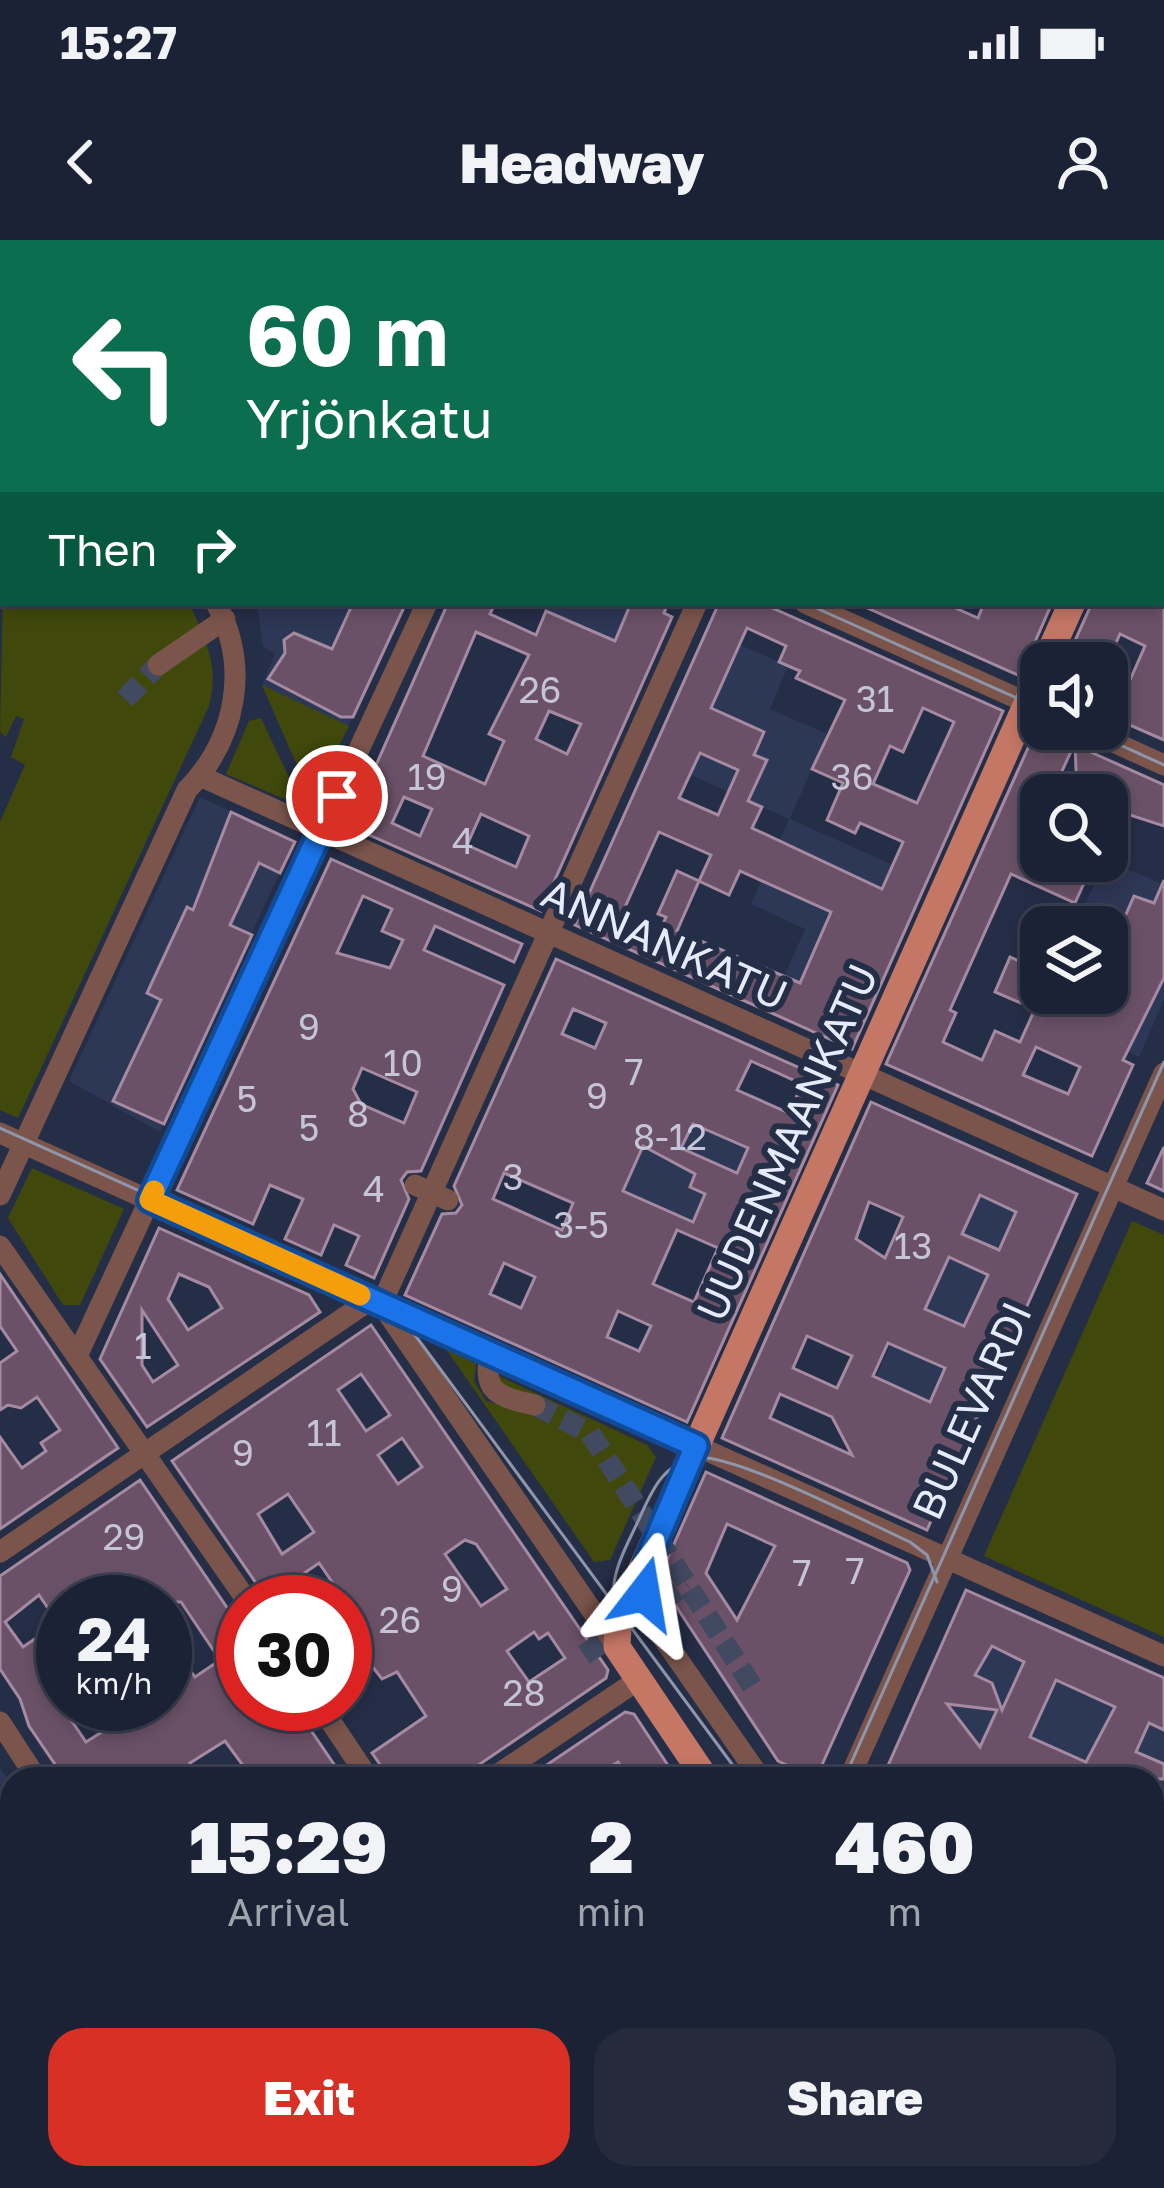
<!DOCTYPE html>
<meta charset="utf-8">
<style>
:root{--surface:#1c2235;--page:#252a3d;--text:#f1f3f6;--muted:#a0a4ad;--line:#3a3f50;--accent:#d93025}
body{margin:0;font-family:"Golos Text",sans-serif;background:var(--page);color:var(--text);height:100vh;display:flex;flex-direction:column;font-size:45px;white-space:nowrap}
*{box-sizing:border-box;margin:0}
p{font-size:39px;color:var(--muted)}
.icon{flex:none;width:66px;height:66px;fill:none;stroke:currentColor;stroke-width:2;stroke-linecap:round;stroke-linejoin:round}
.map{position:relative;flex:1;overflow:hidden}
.details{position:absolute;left:0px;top:1527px;width:1164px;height:423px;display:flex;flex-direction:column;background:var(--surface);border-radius:36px 36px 0 0;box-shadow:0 6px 18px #0003,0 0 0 3px var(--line)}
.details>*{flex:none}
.hud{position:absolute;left:0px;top:0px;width:1164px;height:366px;box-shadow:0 6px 18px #0003,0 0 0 3px var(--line);background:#0b6e4f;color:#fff;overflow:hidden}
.controls{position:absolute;left:1020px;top:402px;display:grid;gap:24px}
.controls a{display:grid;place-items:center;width:108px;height:108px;border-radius:24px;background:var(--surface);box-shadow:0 6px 18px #0003,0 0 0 3px var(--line);font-size:60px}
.speed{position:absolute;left:36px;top:1335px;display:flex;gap:24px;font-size:60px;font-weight:700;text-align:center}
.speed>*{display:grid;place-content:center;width:156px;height:156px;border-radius:50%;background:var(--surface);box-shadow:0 6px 18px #0003,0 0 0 3px var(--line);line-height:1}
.speed small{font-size:30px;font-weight:400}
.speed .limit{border:18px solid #d22;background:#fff;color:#111}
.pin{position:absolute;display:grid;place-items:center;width:102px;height:102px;color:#fff;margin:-51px;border:6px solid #fff;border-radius:50%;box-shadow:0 3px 12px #0007}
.me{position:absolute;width:132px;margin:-66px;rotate:14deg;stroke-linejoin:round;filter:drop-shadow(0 0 9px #0008)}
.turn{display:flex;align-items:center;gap:42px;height:252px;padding:0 48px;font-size:54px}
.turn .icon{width:156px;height:156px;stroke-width:2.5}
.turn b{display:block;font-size:84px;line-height:102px}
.then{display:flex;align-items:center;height:114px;padding:0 48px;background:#0003;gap:24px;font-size:45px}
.eta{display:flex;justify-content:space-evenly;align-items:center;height:204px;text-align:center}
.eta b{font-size:72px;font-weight:800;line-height:84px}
.action{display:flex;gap:24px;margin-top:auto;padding:24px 48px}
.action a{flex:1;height:138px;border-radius:36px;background:var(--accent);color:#fff;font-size:48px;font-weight:800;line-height:138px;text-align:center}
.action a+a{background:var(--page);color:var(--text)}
.status{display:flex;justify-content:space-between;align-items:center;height:84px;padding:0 60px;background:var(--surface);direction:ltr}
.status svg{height:33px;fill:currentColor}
header{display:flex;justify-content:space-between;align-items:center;height:156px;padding:0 48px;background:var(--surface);font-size:54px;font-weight:800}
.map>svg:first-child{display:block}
.built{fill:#2d3756}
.green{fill:#40490b}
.building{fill:#6a5167;stroke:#a58aa2;stroke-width:3;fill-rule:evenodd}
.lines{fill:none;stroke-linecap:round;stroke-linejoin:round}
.minor-tunnel{stroke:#424a62;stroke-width:21;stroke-dasharray:21 10;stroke-linecap:butt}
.minor{stroke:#7b554c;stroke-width:21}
.major{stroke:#c57766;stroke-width:27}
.tram{stroke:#8f96ab;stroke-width:3}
.route-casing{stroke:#114b97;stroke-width:30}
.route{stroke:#1a73e8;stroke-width:21}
.slow{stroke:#f59e0b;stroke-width:21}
.labels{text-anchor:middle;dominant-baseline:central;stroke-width:12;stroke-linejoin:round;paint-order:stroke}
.number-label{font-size:36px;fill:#c6c4d7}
.street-label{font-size:42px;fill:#e5ebfc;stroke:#252e47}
</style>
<div class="status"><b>15:27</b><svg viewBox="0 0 49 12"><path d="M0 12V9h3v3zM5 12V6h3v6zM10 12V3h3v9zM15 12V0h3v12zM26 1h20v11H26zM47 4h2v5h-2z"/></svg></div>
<header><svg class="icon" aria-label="back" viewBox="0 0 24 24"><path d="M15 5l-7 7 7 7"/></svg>Headway<svg class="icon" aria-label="person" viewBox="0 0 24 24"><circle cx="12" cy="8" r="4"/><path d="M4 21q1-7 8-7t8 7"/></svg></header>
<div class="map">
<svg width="1164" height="1948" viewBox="0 0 1164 1948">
<rect width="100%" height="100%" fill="#252e47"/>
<g class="built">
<path d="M257,363H406L313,560L262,445L275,414L263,406Z"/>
<path d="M550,363H642L672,377L654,419L546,371Z"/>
<path d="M707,390L788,426L770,469L827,494L790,579L927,640L769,771L805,689L751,664L789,579L650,517Z"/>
<path d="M200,557L294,602L160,892L69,841Z"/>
<path d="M1107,620L1164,645V760L1139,817L995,752L1010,717L1041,731V753H1107V687H1073Z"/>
<path d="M661,866L819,887L763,1013L623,951Z"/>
<path d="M978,910L1077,954L965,1206L865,1161Z"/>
<path d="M966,1350L1164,1439V1665L1158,1678L1152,1676V1539H882Z"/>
<path d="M0,1528L12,1545V1683L0,1665Z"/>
<path d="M12,1799V1938H288L295,1948H15L0,1926V1807Z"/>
<path d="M335,1938H539L524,1948H342Z"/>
<path d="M946,1938H1065L1072,1948H932Z"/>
</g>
<g class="green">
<path d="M3,354V363H189C205,398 220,426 209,466L18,878L0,870V582L25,525L11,517L24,479L16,476L6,497L0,492Z"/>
<path d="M262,445L349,486L322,539L302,537Z"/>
<path d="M261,478L300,561L296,564L226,534L249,481Z"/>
<path d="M32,928L124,969L80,1065H63L8,978Z"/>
<path d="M1132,981L1164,995V1397L984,1316Z"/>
<path d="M446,1109L476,1124L474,1141L486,1161L531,1173L501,1147L497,1135L647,1205L656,1217L610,1320L594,1322Z"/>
<path d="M661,1938H852L837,1948H668Z"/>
</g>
<g class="building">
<path d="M353,363H406L353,477H341L268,439L285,413L284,400L294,393L332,409Z"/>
<path d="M448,363H495L490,374L536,395L546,371L615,401L631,363H668L664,373L672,377L541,671L349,586ZM476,392L529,415L489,494L504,501L485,544L423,516ZM549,471L581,484L567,514L536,499ZM404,557L432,569L420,596L392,583ZM481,574L529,596L516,627L467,605Z"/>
<path d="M719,363H761L1003,471L852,809L575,685ZM747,388L786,406L779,422L800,431L796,438L845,460L812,529L843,543L827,580L855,593L860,583L903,602L882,649L752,588L762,567L748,561L767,520L754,515L764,492L711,468ZM923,468L954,482L917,563L873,544L890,506L903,512ZM700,513L738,530L718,575L679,558ZM659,592L711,615L699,641L729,655L740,631L831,672L800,743L677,691L699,641L677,631L658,674L666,677L655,702L617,685Z"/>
<path d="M856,363H944L978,378L984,363H1052L1020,436Z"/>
<path d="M1092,363H1164V500L1107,475V441L1126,449L1145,406L1120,394L1107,423H1065Z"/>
<path d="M1037,488L1074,505L1051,555H1041V593L1036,591L1022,621H1094L1075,663L1011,634L950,770L956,773L943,802L982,820L995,791L1020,802L1035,769L995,752L1010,717L1041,731V753H1107V717L1134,656L1154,663L1164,640V738L1123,820L1133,825L1092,916L886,824ZM1036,807L1080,827L1068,854L1023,835Z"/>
<path d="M1075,505L1164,545V586L1124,573L1107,610V555H1077Z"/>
<path d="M231,572L295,602L280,633L259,623L230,685L252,695L164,884L113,861L161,760L147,753L187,667L193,670Z"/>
<path d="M331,619L522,704L514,722L435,686L424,710L504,745L421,931L407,932L401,940L409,959L374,1038L346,1025L359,996L334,985L321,1015L285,999L303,959L270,945L253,984L177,950ZM363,656L392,669L382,691L403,700L390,728L337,713ZM362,828L417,852L404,883L361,864L353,849Z"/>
<path d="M556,719L838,845L687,1182L405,1055L442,974L456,973L462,965L454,946ZM573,769L606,783L595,808L562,794ZM751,821L802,844L789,873L737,850ZM693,884L748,908L737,933L681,908ZM643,906L695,934L690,947L705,954L693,982L623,951ZM504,933L573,963L562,990L493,959ZM677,990L718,1008L694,1062L653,1044ZM504,1023L535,1037L521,1068L490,1054ZM618,1071L651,1086L639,1111L607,1097Z"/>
<path d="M871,862L1077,954L927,1290L722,1198ZM980,955L1016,972L999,1010L962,994ZM869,962L903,977L885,1018L856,999ZM949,1017L988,1035L964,1086L925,1069ZM807,1096L852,1116L837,1148L793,1128ZM888,1103L945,1128L930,1162L873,1136ZM780,1154L832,1177L852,1215L770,1178Z"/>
<path d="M1164,907V951L1147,943Z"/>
<path d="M159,988L309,1055L320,1072L147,1187L100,1119ZM179,1034L209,1047L222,1068L188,1090L168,1059ZM142,1070L178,1125L153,1142L142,1125Z"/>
<path d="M0,1034L118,1208L0,1289V1197L22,1228L46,1211L41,1203L60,1190L37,1157L21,1168L8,1165L0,1170V1123L17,1111L0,1086Z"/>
<path d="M371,1085L608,1430L606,1438L458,1539H390L372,1513L426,1476L397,1432L382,1439L368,1421L345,1387V1376L352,1371L319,1323L267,1359L172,1221ZM361,1134L390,1175L366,1191L338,1150ZM402,1198L422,1227L398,1244L378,1215ZM288,1254L314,1292L282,1314L258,1274ZM465,1300L476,1304L507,1349L481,1366L445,1314ZM534,1392L539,1399L548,1393L565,1418L529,1442L507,1411Z"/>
<path d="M706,1232L907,1323L910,1330L816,1538L778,1521L662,1345L661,1333ZM727,1284L775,1306L737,1380L706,1333Z"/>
<path d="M140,1240L243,1391V1464H293L344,1539H253L225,1501L190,1523L201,1539H65L29,1486L20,1459L0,1429V1336ZM39,1355L58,1383L23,1407L5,1382ZM63,1362H181L220,1420L195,1437L165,1394V1464H103L116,1483L86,1502L63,1468Z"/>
<path d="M966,1350L1164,1438V1490L1149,1483L1136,1512L1164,1524V1539H882ZM992,1406L1024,1422L1002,1470L992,1443L975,1435ZM1056,1440L1115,1467L1086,1522L1030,1497ZM947,1464L997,1470L980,1507Z"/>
<path d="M625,1472L634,1474L677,1539H629L618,1522L591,1539H526Z"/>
</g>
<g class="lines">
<g class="minor-tunnel">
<path d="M125,459L158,425"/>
<path d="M535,1165L590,1193L756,1452"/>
<path d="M584,1415L687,1344"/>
<path d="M1085,1938L1091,1948"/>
<path d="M1053,1948L1069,1938"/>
</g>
<g class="minor">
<path d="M74,0L76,3"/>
<path d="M109,0L112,3"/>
<path d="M1076,0L1083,3"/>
<path d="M188,3L189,0"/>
<path d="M397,3L398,0"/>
<path d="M635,3L636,0"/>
<path d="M857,3L859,0"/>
<path d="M1161,39L1164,40"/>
<path d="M0,179L3,177"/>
<path d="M0,349L3,347"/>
<path d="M805,363L1041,469"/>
<path d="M158,425L225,379"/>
<path d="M1085,489L1164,525"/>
<path d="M200,536L1164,970"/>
<path d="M0,893L1164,1416"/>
<path d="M415,945L448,960"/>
<path d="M0,955L187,550C237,498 250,426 216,363"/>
<path d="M0,1006L248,1362"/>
<path d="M381,1065L697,363"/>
<path d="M382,1065L617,1407"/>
<path d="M491,1112C480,1153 500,1157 535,1165"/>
<path d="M77,1116L427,363"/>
<path d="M0,1312L370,1060"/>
<path d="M645,1331L644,1358L654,1385L761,1539"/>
<path d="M319,1464L369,1539"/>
<path d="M0,1482L37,1539"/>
<path d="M491,1539L638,1440"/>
<path d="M849,1539L1164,833"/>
<path d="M0,1665L12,1683"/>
<path d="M0,1694L12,1698"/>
<path d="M0,1742L12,1734"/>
<path d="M0,1781L12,1773"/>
<path d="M312,1938L318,1948"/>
<path d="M642,1938L649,1948"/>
<path d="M1099,1938L1106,1948"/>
</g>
<g class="major">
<path d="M1161,164L1164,157"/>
<path d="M1045,423L1072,363"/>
<path d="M706,1539L617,1407L618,1382L1041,432"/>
<path d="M1152,1726L1164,1709"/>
<path d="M1152,1770L1164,1775"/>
<path d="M558,1948L573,1938"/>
<path d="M878,1948L893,1938"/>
</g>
<g class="tram">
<path d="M114,0L117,3"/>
<path d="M805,363L1041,469"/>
<path d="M1085,489L1164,525"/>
<path d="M0,888L362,1051L415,1095L743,1539"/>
<path d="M614,1365C609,1333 628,1304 640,1277C652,1250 663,1225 694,1218C729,1210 870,1284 910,1302L927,1315L937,1342"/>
<path d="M844,1539L1164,822"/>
<path d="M1152,1746L1164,1751"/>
</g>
</g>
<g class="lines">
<g class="route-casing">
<path id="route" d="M337,556L150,960L696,1206L646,1324L644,1354"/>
</g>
<use href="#route" class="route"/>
<path class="slow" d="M154,951L150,960L360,1055"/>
</g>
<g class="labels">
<g class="number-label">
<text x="540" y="449">26</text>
<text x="875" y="458">31</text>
<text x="427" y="536">19</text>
<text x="852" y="536">36</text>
<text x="463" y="600">4</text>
<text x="309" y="786">9</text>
<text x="403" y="822">10</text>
<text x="634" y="831">7</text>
<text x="597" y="855">9</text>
<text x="247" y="858">5</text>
<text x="358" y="873">8</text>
<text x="309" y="887">5</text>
<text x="670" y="896">8-12</text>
<text x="513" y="936">3</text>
<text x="374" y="948">4</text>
<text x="581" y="984">3-5</text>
<text x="913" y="1005">13</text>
<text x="143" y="1105">1</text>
<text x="324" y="1192">11</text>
<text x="243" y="1212">9</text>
<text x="124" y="1296">29</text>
<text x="855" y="1330">7</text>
<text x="802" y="1332">7</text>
<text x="452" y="1348">9</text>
<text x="400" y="1379">26</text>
<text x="524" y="1452">28</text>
</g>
<g class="street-label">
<text transform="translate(665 703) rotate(24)">ANNANKATU</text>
<text transform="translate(786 902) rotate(-66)">UUDENMAANKATU</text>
<text transform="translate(971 1170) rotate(-66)">BULEVARDI</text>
</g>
</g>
</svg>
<div class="controls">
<a><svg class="icon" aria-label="sound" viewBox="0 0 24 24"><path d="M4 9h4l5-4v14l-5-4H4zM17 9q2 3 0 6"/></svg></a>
<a><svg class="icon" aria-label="search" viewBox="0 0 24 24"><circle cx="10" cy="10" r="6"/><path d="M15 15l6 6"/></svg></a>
<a><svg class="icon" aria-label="layers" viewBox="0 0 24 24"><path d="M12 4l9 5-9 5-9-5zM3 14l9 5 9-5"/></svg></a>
</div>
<div class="speed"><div>24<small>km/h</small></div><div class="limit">30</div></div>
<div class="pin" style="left:337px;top:556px;background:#d93025"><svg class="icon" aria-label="arrive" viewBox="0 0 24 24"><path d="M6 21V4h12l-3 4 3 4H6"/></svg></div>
<svg class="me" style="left:644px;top:1354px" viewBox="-20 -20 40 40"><path d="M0-17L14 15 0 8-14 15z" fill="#1a73e8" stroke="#fff" stroke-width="4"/></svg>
<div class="hud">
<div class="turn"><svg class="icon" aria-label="left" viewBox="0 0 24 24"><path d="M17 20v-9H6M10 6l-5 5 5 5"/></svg><div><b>60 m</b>Yrjönkatu</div></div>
<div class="then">Then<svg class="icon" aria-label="right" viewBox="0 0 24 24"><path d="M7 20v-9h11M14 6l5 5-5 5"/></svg></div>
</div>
<section class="details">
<div class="eta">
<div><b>15:29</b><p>Arrival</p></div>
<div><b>2</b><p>min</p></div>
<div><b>460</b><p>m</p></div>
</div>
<div class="action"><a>Exit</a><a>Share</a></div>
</section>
</div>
